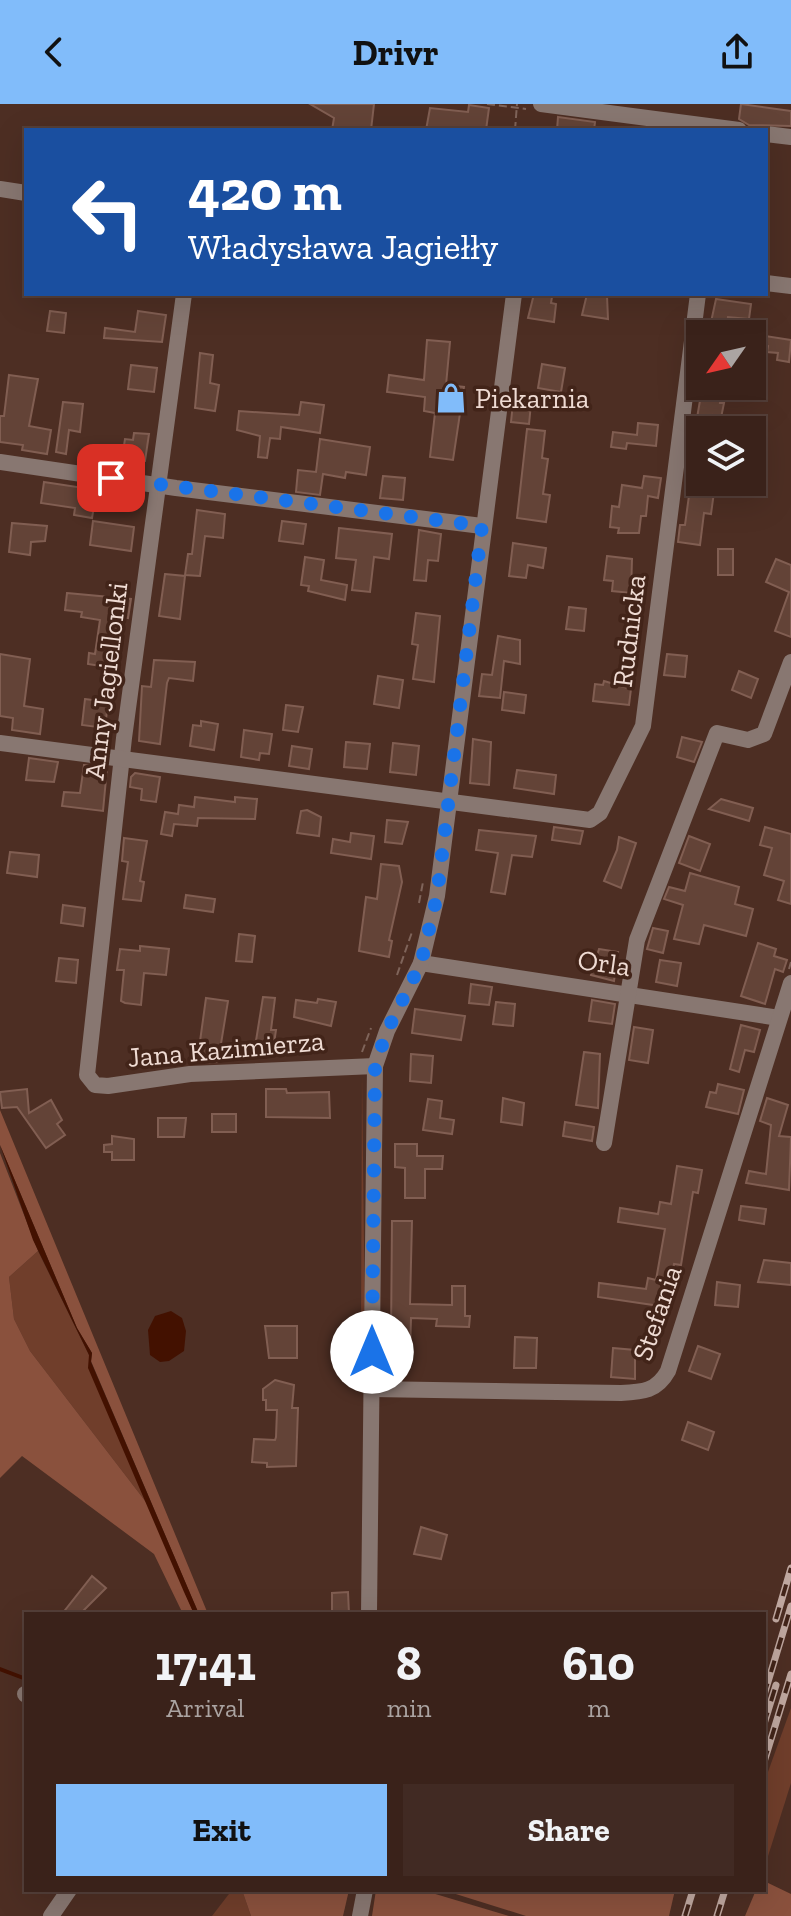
<!DOCTYPE html>
<meta charset="utf-8">
<style>
:root{--surface:#3a221a;--page:#412a23;--text:#f1f3f6;--muted:#aba4a2;--line:#543f39;--accent:#81bcfa}
body{margin:0;font-family:"Zilla Slab",serif;background:var(--page);color:var(--text);height:100vh;display:flex;flex-direction:column;font-size:30px;white-space:nowrap}
*{box-sizing:border-box;margin:0}
p{font-size:26px;color:var(--muted)}
.icon{flex:none;width:44px;height:44px;fill:none;stroke:currentColor;stroke-width:2;stroke-linecap:round;stroke-linejoin:round}
.map{position:relative;flex:1;overflow:hidden}
.side{position:absolute;left:24px;top:1508px;width:742px;height:280px;display:flex;flex-direction:column;background:var(--surface);border-radius:0px;box-shadow:0 8px 32px #0002,0 0 0 2px var(--line)}
.side>*{flex:none}
.top-card{position:absolute;left:24px;top:24px;width:744px;height:168px;border-radius:0px;box-shadow:0 8px 32px #0002,0 0 0 2px var(--line);background:#1a4fa0;color:#fff;overflow:hidden}
.needle{width:52px;rotate:236deg}
.tools{position:absolute;left:686px;top:216px;display:grid;gap:16px}
.tools a{display:grid;place-items:center;width:80px;height:80px;border-radius:0px;background:var(--surface);box-shadow:0 8px 32px #0002,0 0 0 2px var(--line);font-size:40px}
.pin{position:absolute;display:grid;place-items:center;width:68px;height:68px;color:#fff;margin:-34px;border-radius:16px;box-shadow:0 4px 12px #0006}
.me{position:absolute;width:88px;margin:-44px;rotate:0deg;stroke-linejoin:round;filter:drop-shadow(0 0 6px #0008)}
.turn{display:flex;align-items:center;gap:28px;height:168px;padding:0 32px;font-size:36px}
.turn .icon{width:104px;height:104px;stroke-width:2.5}
.turn b{display:block;font-size:56px;line-height:68px}
.eta{display:flex;justify-content:space-evenly;align-items:center;height:136px;text-align:center}
.eta b{font-size:48px;font-weight:700;line-height:56px}
.action{display:flex;gap:16px;margin-top:auto;padding:16px 32px}
.action a{flex:1;height:92px;border-radius:0px;background:var(--accent);color:#111;font-size:32px;font-weight:700;line-height:92px;text-align:center}
.action a+a{background:var(--page);color:var(--text)}
header{display:flex;justify-content:space-between;align-items:center;height:104px;padding:0 32px;background:var(--accent);color:#111;font-size:36px;font-weight:700}
.map>svg:first-child{display:block}
.green{fill:#703e2b}
.forest{fill:#8a513d}
.water{fill:#431100}
.lines{fill:none;stroke-linecap:round;stroke-linejoin:round}
.stream{stroke:#431100;stroke-width:4}
.building{fill:#634337;stroke:#815e52;stroke-width:2}
.path{stroke:#7f645a;stroke-width:2;stroke-dasharray:8 4;stroke-linecap:butt}
.minor{stroke:#887771;stroke-width:16}
.rail-casing{stroke:#bfa79f;stroke-width:7}
.rail{stroke:#422419;stroke-width:4;stroke-dasharray:12;stroke-linecap:butt}
.route{stroke:#1a73e8;stroke-width:14;stroke-dasharray:0 25.2}
.labels{text-anchor:middle;dominant-baseline:central;stroke-width:7;stroke-linejoin:round;paint-order:stroke}
.poi-label{font-size:28px;fill:#efdbd3;stroke:#422419;text-anchor:start}
.street-label{font-size:28px;fill:#efdbd3;stroke:#422419}
</style>
<header><svg class="icon" aria-label="back" viewBox="0 0 24 24"><path d="M15 5l-7 7 7 7"/></svg>Drivr<svg class="icon" aria-label="share" viewBox="0 0 24 24"><path d="M12 15V3M7 8l5-5 5 5M5 13v7h14v-7"/></svg></header>
<div class="map">
<svg width="791" height="1812" viewBox="0 0 791 1812">
<rect width="100%" height="100%" fill="#4d2e23"/>
<g class="green">
<path d="M362,971L365,1222L361,1223Z"/>
<path d="M38,1147L89,1251L92,1271L149,1402L30,1247L14,1215L9,1173Z"/>
<path d="M791,1604V1679L764,1765V1679Z"/>
<path d="M232,1786H242L251,1812H212Z"/>
</g>
<g class="forest">
<path d="M0,1006L208,1510H199L192,1494L91,1257L92,1249L77,1224L0,1041Z"/>
<path d="M0,1049L38,1147L9,1173L14,1215L30,1247L149,1402L194,1510H183L154,1450L22,1352L0,1374Z"/>
<path d="M764,1777L791,1790V1812H745L756,1786H764Z"/>
<path d="M242,1786H349L343,1812H251Z"/>
<path d="M376,1786H422L509,1812H372Z"/>
<path d="M443,1786H675L669,1812H526Z"/>
</g>
<g class="water">
<path d="M0,1041L77,1224L92,1249L91,1258L199,1510H194L184,1488L88,1264L89,1251L33,1136Z"/>
<path d="M171,1207L182,1214L186,1227L184,1247L169,1257L160,1258L150,1251L148,1226L155,1212Z"/>
</g>
<g class="lines">
<path class="stream" d="M0,1565L26,1575"/>
</g>
<g class="building">
<path d="M310,0H374L371,26H332L334,14Z"/>
<path d="M741,0L791,7V22L749,21L739,15Z"/>
<path d="M469,1L489,4L486,26H426L430,4L468,8Z"/>
<path d="M558,13L595,18L594,26H557Z"/>
<path d="M534,190L552,193L551,199L556,200L554,218L528,214Z"/>
<path d="M587,190L607,192L608,215L582,211Z"/>
<path d="M716,195L751,200L749,215L728,213L727,220L711,218Z"/>
<path d="M50,207L66,209L64,229L47,227Z"/>
<path d="M138,207L166,211L162,238L104,234L105,224L135,228Z"/>
<path d="M752,230L791,236L789,258L777,256L778,249L767,248L768,242L752,240Z"/>
<path d="M427,236L450,238L446,281L464,283L453,356L430,353L435,309L424,307L425,293L387,288L389,271L424,276Z"/>
<path d="M200,249L213,251L210,279L219,281L215,307L195,304Z"/>
<path d="M542,260L565,264L561,288L538,284Z"/>
<path d="M131,261L157,264L154,288L128,285Z"/>
<path d="M9,271L38,275L29,322L51,326L47,350L22,346L23,341L0,338V312H4Z"/>
<path d="M702,285L722,288L720,299H724L721,314L713,311L710,326H700V386L714,388L711,410L704,409L700,441L678,438L680,421H685L693,362L688,361L689,349L693,314H697Z"/>
<path d="M514,289L532,290L529,320L511,318Z"/>
<path d="M63,298L83,300L80,328L69,326L66,350L56,348Z"/>
<path d="M301,298L324,301L320,329L281,323L280,335L270,334L267,354L258,353L260,332L237,326L239,307L299,311Z"/>
<path d="M638,319L658,321L656,342L627,339L626,345L611,343L613,328L637,331Z"/>
<path d="M527,325L545,327L542,354L548,355L543,390L550,391L546,418L517,414Z"/>
<path d="M134,329L149,330L145,357L122,354L125,335L133,336Z"/>
<path d="M320,335L370,343L366,371L346,368L345,374L323,370L320,391L296,388L298,366L316,368Z"/>
<path d="M383,372L405,374L403,396L380,394Z"/>
<path d="M644,372L661,374L658,394L648,392L646,412H641L639,429H618L619,424L610,423L612,402L619,403L622,381L642,384Z"/>
<path d="M44,378L97,386L92,414L74,411L75,404L41,399Z"/>
<path d="M197,406L225,410L223,434L205,432L200,472L185,471L188,450H192Z"/>
<path d="M93,417L134,423L131,447L90,441Z"/>
<path d="M282,417L306,420L303,440L279,437Z"/>
<path d="M12,419L47,422L45,437L31,438L30,451L9,448Z"/>
<path d="M339,424L392,430L389,455L374,453L370,488L352,486L356,456L336,454Z"/>
<path d="M419,426L441,430L438,457L428,456L426,477L414,476Z"/>
<path d="M513,439L546,444L543,464L528,461L526,474L509,472Z"/>
<rect x="718" y="445" width="15" height="26"/>
<path d="M607,452L632,455L631,489L612,487L613,477L604,476Z"/>
<path d="M305,453L324,456L321,476L347,481L345,496L308,487L309,482L301,481Z"/>
<path d="M776,455L791,461V533L775,527L789,488L766,478Z"/>
<path d="M165,470L185,472L180,515L159,512Z"/>
<path d="M67,489L131,495L128,514L122,513L113,564L88,560L89,549L95,550L100,516L81,513L82,508L65,506Z"/>
<path d="M569,503L586,505L584,527L566,525Z"/>
<path d="M416,509L440,512L434,578L413,575L418,541L412,540Z"/>
<path d="M498,532L520,536V560L504,557L500,594L479,592L482,570L492,571Z"/>
<path d="M0,550L30,555L24,602L43,605L40,630L12,626L13,614L0,612Z"/>
<path d="M667,550L687,552L685,573L664,571Z"/>
<path d="M154,556L195,558L193,577L169,574L167,579L160,640L139,637L142,582L151,583Z"/>
<path d="M739,567L758,575L751,594L732,586Z"/>
<path d="M378,572L403,576L399,604L374,600Z"/>
<path d="M604,577L631,585L629,601L593,597L595,580L603,581Z"/>
<path d="M504,588L526,591L524,609L502,606Z"/>
<path d="M85,595L108,598L105,624L82,621Z"/>
<path d="M286,601L303,603L298,628L283,626Z"/>
<path d="M201,617L218,620L214,646L190,642L193,621L201,622Z"/>
<path d="M244,626L272,630L269,650L260,649L259,656L241,653Z"/>
<path d="M682,633L702,638L694,658L677,653Z"/>
<path d="M473,635L491,638L489,681L470,679Z"/>
<path d="M346,638L370,640L367,665L344,663Z"/>
<path d="M393,639L419,642L416,671L390,668Z"/>
<path d="M292,642L312,645L309,665L289,662Z"/>
<path d="M29,654L58,658L54,678L26,676Z"/>
<path d="M84,661L107,664L103,707L62,702L64,688L80,689Z"/>
<path d="M517,666L556,671L554,690L514,684Z"/>
<path d="M135,669L160,673L156,698L141,696L142,685L130,683L131,673Z"/>
<path d="M195,693L235,698V693L257,695L255,715L198,714L197,722L174,720L172,732L161,730L165,708L178,710L179,701L194,703Z"/>
<path d="M721,695L753,704L749,717L709,705Z"/>
<path d="M307,706L321,713L319,732L297,729L301,707Z"/>
<path d="M387,716L408,718L402,740L385,738Z"/>
<path d="M554,723L583,727L580,740L552,736Z"/>
<path d="M765,723L791,730V800L778,796L784,777L764,771L772,744L760,741Z"/>
<path d="M479,726L536,732L532,753L512,751L505,790L491,788L498,749L476,746Z"/>
<path d="M351,729L374,732L371,755L331,749L333,735L350,738Z"/>
<path d="M689,732L710,740L700,767L679,759Z"/>
<path d="M619,733L636,739L621,784L604,777L617,746Z"/>
<path d="M124,734L147,737L140,777L144,778L141,797L123,795L128,758L122,757Z"/>
<path d="M10,748L39,751L37,773L7,769Z"/>
<path d="M381,760L399,762L402,778L389,836L392,837L389,853L359,847L366,793L377,795Z"/>
<path d="M690,769L739,783L735,800L753,805L746,832L704,821L699,840L674,835L683,801L664,795L669,783L685,787Z"/>
<path d="M186,791L215,795L213,808L184,804Z"/>
<path d="M63,801L85,804L83,822L61,819Z"/>
<path d="M653,824L668,827L663,849L647,845Z"/>
<path d="M239,830L255,832L252,858L236,857Z"/>
<path d="M758,839L776,845L774,852L787,856L783,868L775,865L765,900L741,892Z"/>
<path d="M140,842L169,845L166,871L144,869L141,901L125,899L121,897L124,866H117L120,845L140,847Z"/>
<path d="M599,845L618,848L614,877L591,871Z"/>
<path d="M59,854L78,856L76,879L56,877Z"/>
<path d="M660,856L681,859L677,882L656,878Z"/>
<path d="M471,880L492,883L489,901L469,899Z"/>
<path d="M263,893L275,894L271,926H276L273,946L255,943Z"/>
<path d="M206,894L228,897L218,958L197,959Z"/>
<path d="M318,895L336,898L331,922L294,913L296,896L317,899Z"/>
<path d="M592,896L615,900L612,920L589,917Z"/>
<path d="M496,898L515,900L513,922L493,920Z"/>
<path d="M415,905L465,912L461,936L412,929Z"/>
<path d="M741,921L760,926L754,948L745,946L739,968L730,965Z"/>
<path d="M634,923L653,926L648,959L629,956Z"/>
<path d="M584,948L600,950L598,1004L576,1001Z"/>
<path d="M411,950L433,952L431,979L410,977Z"/>
<path d="M718,980L744,986L738,1010L706,1003L710,988L716,989Z"/>
<path d="M27,985L29,1009L51,996L62,1016L57,1020L65,1031L46,1044L17,1003L2,1004L0,988Z"/>
<path d="M266,985H286L287,989L329,988L330,1014L266,1013Z"/>
<path d="M503,994L524,999L522,1021L501,1018Z"/>
<path d="M767,994L788,1001L779,1032L791,1033L789,1086L746,1079L749,1067L766,1070L771,1021L760,1017Z"/>
<path d="M428,995L442,997L440,1014L454,1016L452,1030L423,1026Z"/>
<rect x="212" y="1010" width="24" height="18"/>
<path d="M158,1014H186L184,1033H158Z"/>
<path d="M565,1018L594,1023L592,1037L563,1032Z"/>
<path d="M112,1032L134,1035V1056H112V1048H104V1041L112,1040Z"/>
<path d="M395,1040H417V1052H443L442,1065H425V1094H405V1064L395,1063Z"/>
<path d="M677,1062L702,1066L698,1089L693,1088L681,1161L674,1160L667,1203L598,1193L599,1179L646,1185L648,1174L656,1176L665,1125L618,1118L620,1104L658,1110L660,1098L671,1100Z"/>
<path d="M741,1102L766,1105L764,1120L739,1116Z"/>
<path d="M392,1117H412L410,1200L452,1201V1182H465V1212H470L469,1223L436,1222L437,1215L411,1214L410,1249H386V1234H391Z"/>
<path d="M764,1156L791,1159V1181L758,1178Z"/>
<path d="M717,1178L740,1181L738,1203L715,1201Z"/>
<path d="M265,1222H297V1254H269Z"/>
<path d="M515,1233L537,1234L536,1264H514Z"/>
<path d="M698,1242L720,1250L711,1275L689,1267Z"/>
<path d="M613,1244L635,1246V1275L611,1273Z"/>
<path d="M275,1276L294,1281L292,1304H298L296,1362L267,1363V1359L252,1358L254,1335L275,1336L276,1333L277,1306H266V1296H263V1285Z"/>
<path d="M688,1318L714,1328L708,1346L682,1336Z"/>
<path d="M421,1423L447,1431L441,1455L414,1450Z"/>
<path d="M92,1472L106,1484L82,1508L62,1510Z"/>
<path d="M348,1488L349,1510H332V1489Z"/>
</g>
<g class="lines">
<g class="path">
<path d="M487,0L526,5"/>
<path d="M515,26L517,0"/>
<path d="M419,799L423,778"/>
<path d="M789,865L791,858"/>
<path d="M397,871L412,828"/>
<path d="M362,948L371,924"/>
</g>
<g class="minor">
<path d="M541,0L739,26"/>
<path d="M766,30L791,33"/>
<path d="M0,85L26,89"/>
<path d="M766,179L791,182"/>
<path d="M184,190L124,634L87,971L95,981L108,982L190,970L375,962"/>
<path d="M0,358L176,384L482,422"/>
<path d="M0,639L590,716L600,709L643,622L698,190"/>
<path d="M421,859L779,914"/>
<path d="M604,1039L637,836L717,629L748,636L764,630L791,558"/>
<path d="M372,1285L621,1289C643,1288 657,1287 668,1267L791,879"/>
<path d="M369,1510L375,962L387,927L421,859L437,792L514,190"/>
<path d="M25,1590L26,1591"/>
<path d="M51,1812L69,1786"/>
<path d="M360,1812L365,1786"/>
</g>
<g class="rail-casing">
<g id="rail">
<path d="M776,1515L791,1464"/>
<path d="M764,1591L791,1502"/>
<path d="M764,1620L776,1581"/>
<path d="M764,1658L791,1570"/>
<path d="M685,1812L693,1786"/>
<path d="M717,1812L725,1786"/>
</g>
</g>
<use href="#rail" class="rail"/>
</g>
<g class="lines">
<path class="route" d="M111,374L482,422L437,792L421,859L387,927L375,962L372,1248"/>
</g>
<defs>
<g id="shop-bare" transform="scale(2.4)"><path d="M-5-2.5h2.3a2.7 3.5 0 0 1 5.4 0H5L5.5 6h-11ZM-1.5-2.5h3a1.5 2.3 0 0 0-3 0Z" fill="#81bcfa" stroke="#422419" stroke-width="2.5" paint-order="stroke"/></g>
</defs>
<g fill-rule="evenodd">
<use href="#shop-bare" x="451" y="294"/>
</g>
<g class="labels">
<g class="poi-label">
<text x="475" y="294">Piekarnia</text>
</g>
<g class="street-label">
<text transform="translate(629 527) rotate(-83)">Rudnicka</text>
<text transform="translate(106 577) rotate(-83)">Anny Jagiellonki</text>
<text transform="translate(604 859) rotate(8)">Orla</text>
<text transform="translate(226 945) rotate(-5)">Jana Kazimierza</text>
<text transform="translate(657 1209) rotate(-71)">Stefania</text>
</g>
</g>
</svg>
<div class="tools">
<a><svg class="needle" viewBox="-14 -14 28 28"><path d="M0-13l5 13h-10z" fill="#e53935"/><path d="M0 13l5-13h-10z" fill="#aba4a2"/></svg></a>
<a><svg class="icon" aria-label="layers" viewBox="0 0 24 24"><path d="M12 4l9 5-9 5-9-5zM3 14l9 5 9-5"/></svg></a>
</div>
<div class="pin" style="left:111px;top:374px;background:#d93025"><svg class="icon" aria-label="arrive" viewBox="0 0 24 24"><path d="M6 21V4h12l-3 4 3 4H6"/></svg></div>
<svg class="me" style="left:372px;top:1248px" viewBox="-20 -20 40 40"><circle r="19" fill="#fff"/><path d="M0-13L10 11 0 6-10 11z" fill="#1a73e8"/></svg>
<div class="top-card">
<div class="turn"><svg class="icon" aria-label="left" viewBox="0 0 24 24"><path d="M17 20v-9H6M10 6l-5 5 5 5"/></svg><div><b>420 m</b>Władysława Jagiełły</div></div>
</div>
<section class="side">
<div class="eta">
<div><b>17:41</b><p>Arrival</p></div>
<div><b>8</b><p>min</p></div>
<div><b>610</b><p>m</p></div>
</div>
<div class="action"><a>Exit</a><a>Share</a></div>
</section>
</div>
